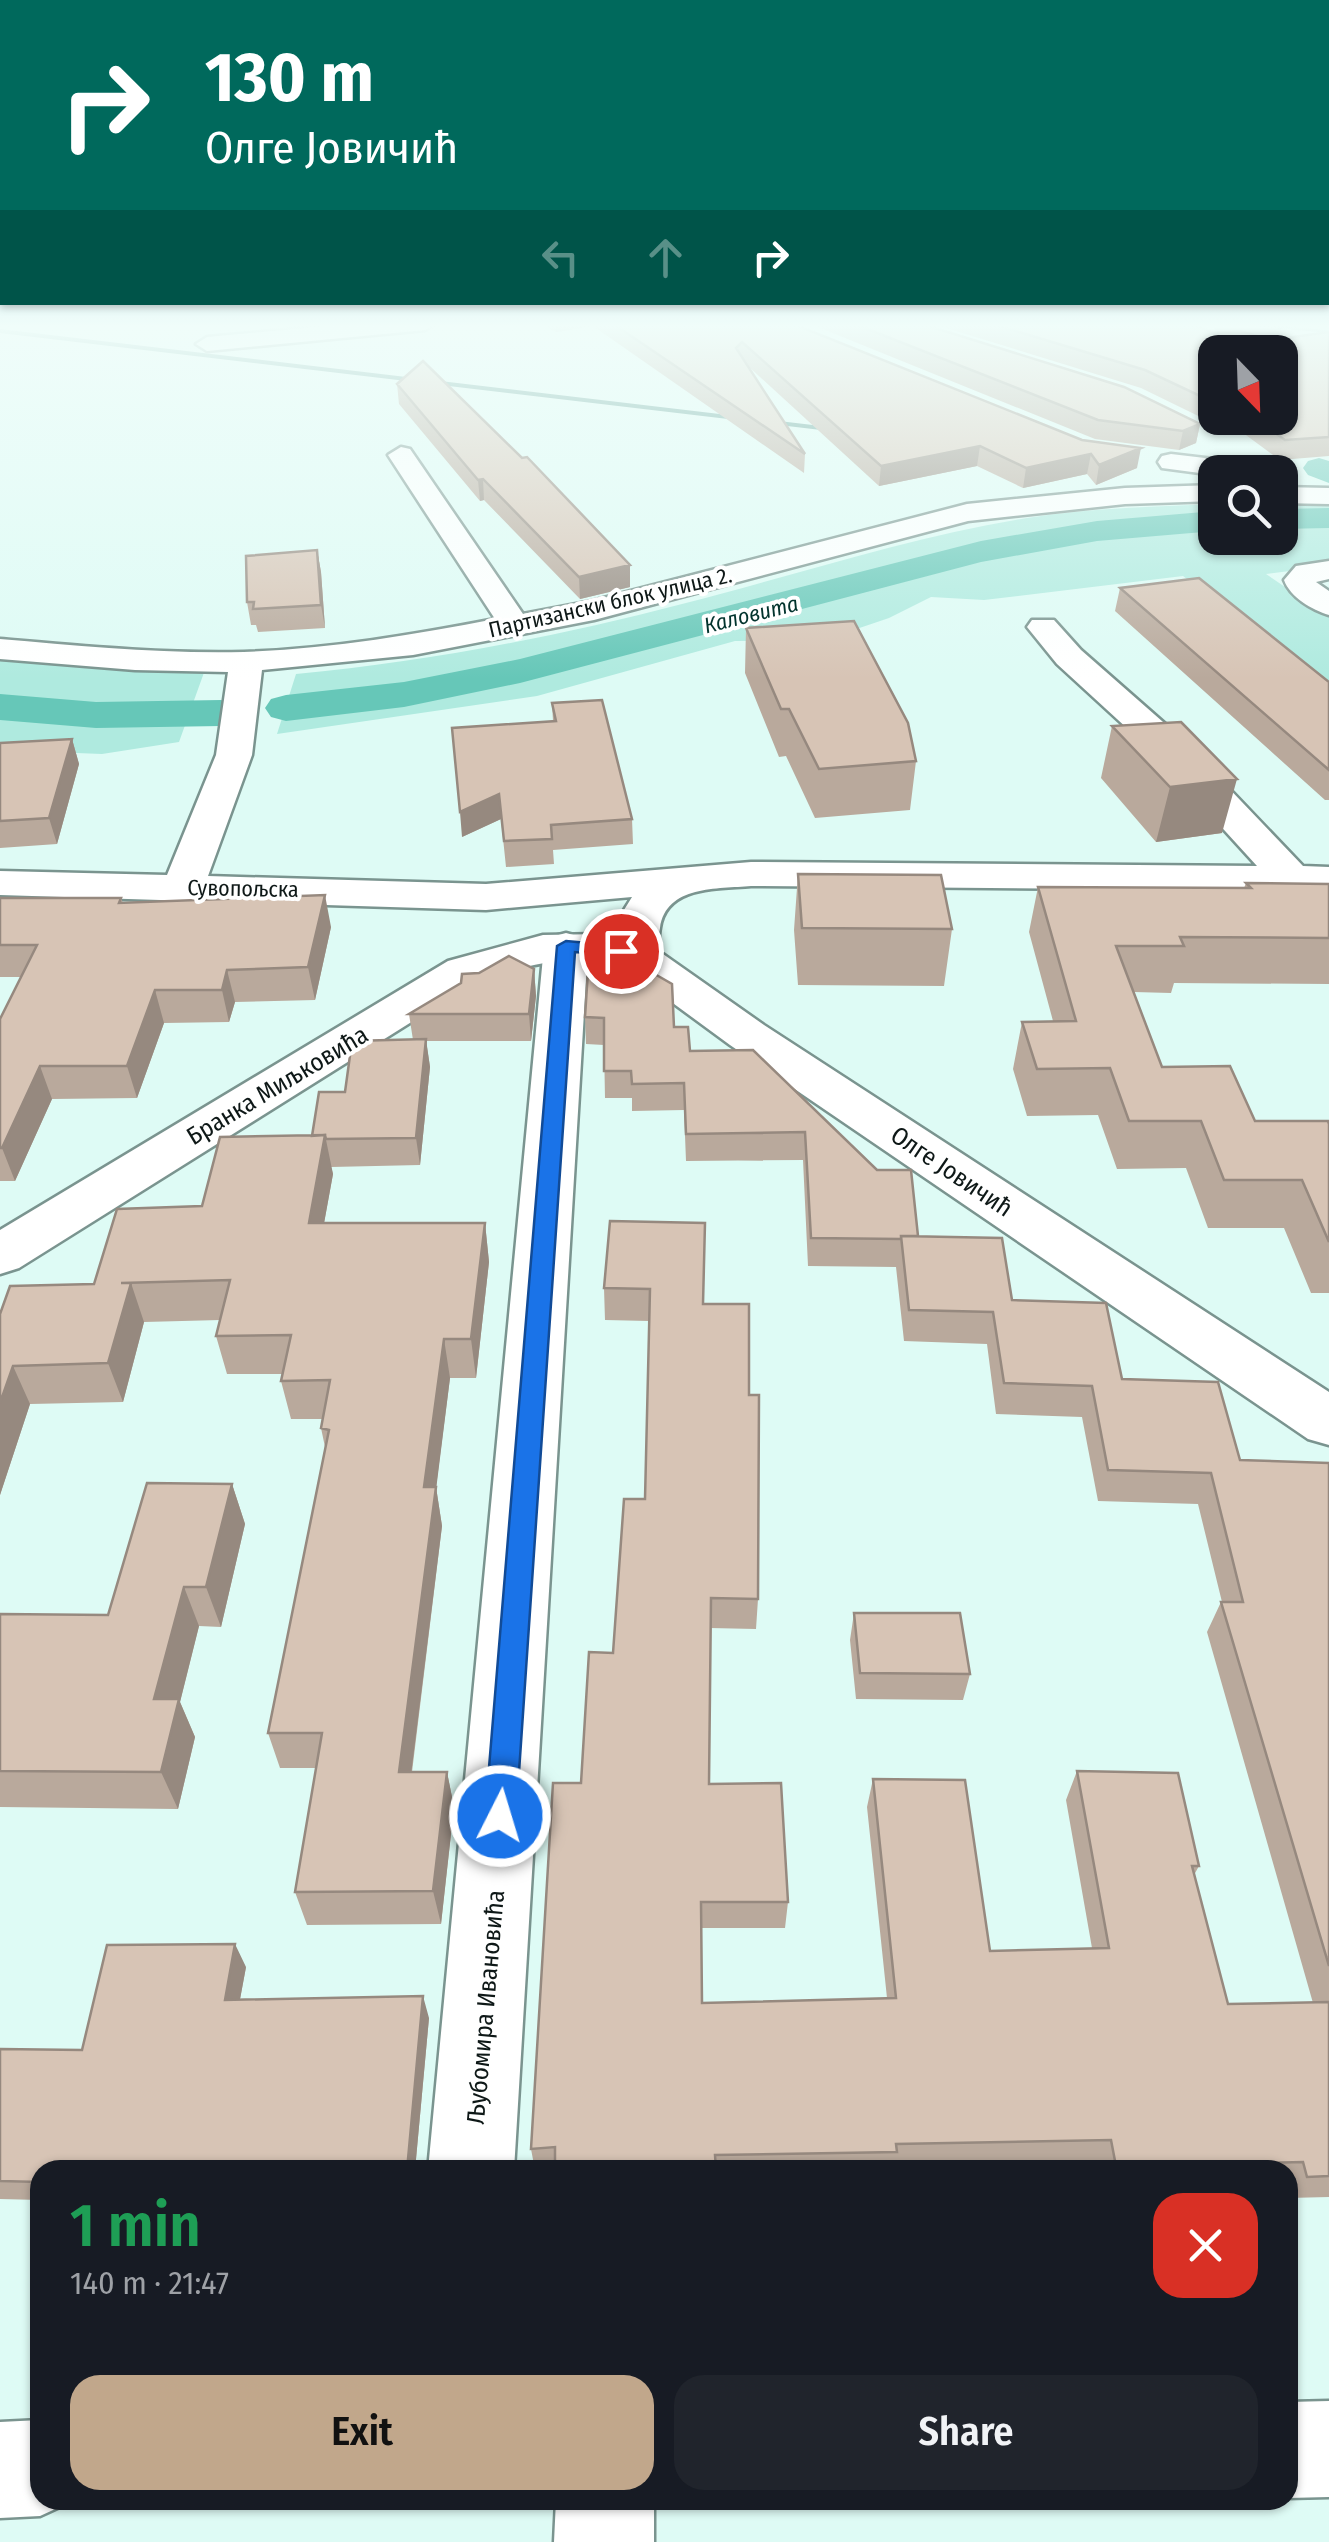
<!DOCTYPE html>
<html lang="en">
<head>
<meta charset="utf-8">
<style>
  :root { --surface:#171b24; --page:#20242c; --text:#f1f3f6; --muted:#9ea1a6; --accent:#c1a78b }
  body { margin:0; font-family:"Fira Sans Condensed",sans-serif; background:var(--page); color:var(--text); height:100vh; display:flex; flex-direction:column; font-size:38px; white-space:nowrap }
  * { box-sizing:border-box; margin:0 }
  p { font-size:32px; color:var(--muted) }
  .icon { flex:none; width:55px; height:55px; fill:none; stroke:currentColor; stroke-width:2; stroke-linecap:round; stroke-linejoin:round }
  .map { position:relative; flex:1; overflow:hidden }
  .sheet { position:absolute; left:30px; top:2160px; width:1268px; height:350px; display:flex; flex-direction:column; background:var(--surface); border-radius:30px; box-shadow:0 2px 8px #0004 }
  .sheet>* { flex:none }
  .banner { position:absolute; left:0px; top:0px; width:1330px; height:305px; box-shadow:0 2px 8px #0004; background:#00695c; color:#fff; overflow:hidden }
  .needle { width:65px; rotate:157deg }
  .buttons { position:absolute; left:1198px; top:335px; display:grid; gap:20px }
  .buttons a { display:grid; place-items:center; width:100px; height:100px; border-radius:20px; background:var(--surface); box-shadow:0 2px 8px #0004; font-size:50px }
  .pin { position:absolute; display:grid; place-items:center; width:85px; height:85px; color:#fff; margin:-42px; border:5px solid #fff; border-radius:50%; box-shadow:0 2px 10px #0007 }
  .me { position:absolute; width:110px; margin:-55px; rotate:5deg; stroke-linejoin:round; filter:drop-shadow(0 0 8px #0008) }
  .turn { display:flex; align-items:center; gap:35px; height:210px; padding:0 40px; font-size:45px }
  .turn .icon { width:130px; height:130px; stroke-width:2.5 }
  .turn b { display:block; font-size:70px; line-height:85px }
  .lanes { display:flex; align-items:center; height:95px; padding:0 40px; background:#0003; justify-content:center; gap:50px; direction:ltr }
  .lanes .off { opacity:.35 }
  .round { display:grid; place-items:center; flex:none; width:105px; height:105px; border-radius:30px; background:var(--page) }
  .summary { display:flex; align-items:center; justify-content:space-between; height:170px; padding:0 40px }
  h1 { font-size:60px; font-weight:600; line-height:75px; color:#1e9e55 }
  .button { display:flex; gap:20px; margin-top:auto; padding:20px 40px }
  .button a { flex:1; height:115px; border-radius:30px; background:var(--accent); color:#111; font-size:40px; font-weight:600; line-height:115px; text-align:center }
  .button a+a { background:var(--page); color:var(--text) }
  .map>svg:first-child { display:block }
  .green { fill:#afeadf }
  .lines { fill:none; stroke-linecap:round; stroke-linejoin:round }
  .stream { fill:#4c9288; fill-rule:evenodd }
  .canal { fill:#66c7b8; fill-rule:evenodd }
  .minor-casing { stroke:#7a948f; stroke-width:5 }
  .tertiary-casing { stroke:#7a948f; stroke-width:5 }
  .minor { fill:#fff; fill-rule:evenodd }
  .tertiary { fill:#fff; fill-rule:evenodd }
  .wall { fill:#b9a99c; fill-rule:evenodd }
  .shaded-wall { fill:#96897f }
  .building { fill:#d7c4b5; stroke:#96897f; stroke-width:2.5 }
  .route { fill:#1a73e8; stroke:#114b97; stroke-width:2.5 }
  .labels { text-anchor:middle; stroke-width:8; stroke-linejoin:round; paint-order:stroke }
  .far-street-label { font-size:22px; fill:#0e1817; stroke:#fff }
  .far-water-label { font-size:22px; font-style:italic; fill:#02332d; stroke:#fff }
  .street-label { font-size:25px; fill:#0e1817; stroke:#fff }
</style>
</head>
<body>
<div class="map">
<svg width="1329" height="2542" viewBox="0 0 1329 2542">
  <rect width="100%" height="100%" fill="#defbf5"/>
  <path class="green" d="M 1280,502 L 1329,503 L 1329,566 L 1266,574 L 1329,617 L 1329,687 L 1183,576 L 984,600 L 931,597 L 889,618 L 824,640 L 735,641 L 537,696 L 277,734 L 296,674 C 426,662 555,637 682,604 C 797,575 909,537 1027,518 C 1088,508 1152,507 1215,504 L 1215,538 L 1280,538 Z
    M 0,652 L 206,667 L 179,742 L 102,754 L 0,750 Z"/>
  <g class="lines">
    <path class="stream" d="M 0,329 L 838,428 L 842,430 L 838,432 L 0,333 Z"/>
    <path class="canal" d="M 1319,458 L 1329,461 L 1329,483 L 1308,475 L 1303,468 L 1308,461 Z
      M 1329,508 L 1329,528 L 1280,529 L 1280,509 Z
      M 1215,511 L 1215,531 L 1097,541 L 981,562 L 520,683 L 404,707 L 286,721 L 271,717 L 265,708 L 271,699 L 286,695 L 404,682 L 520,659 L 981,541 L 1097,521 Z
      M 0,694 L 96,702 L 221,700 L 236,704 L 242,713 L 236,722 L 221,726 L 96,728 L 0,720 Z"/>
    <defs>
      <path id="minor" d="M 358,323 L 436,323 L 425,330 L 207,351 L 196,344 L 207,337 Z
        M 1146,323 L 1223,323 L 1329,333 L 1329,347 L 1157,330 Z
        M 401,447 L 410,449 L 523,614 L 592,601 L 967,504 L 1125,488 L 1215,485 L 1215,501 L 1125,504 L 968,521 L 594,620 L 413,655 L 262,670 L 252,755 L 208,876 L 486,884 L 751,862 L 1257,866 L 1153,752 L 1057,664 L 1027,627 L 1032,620 L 1054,620 L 1081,650 L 1179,736 L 1303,866 L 1329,867 L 1329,891 L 751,886 C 718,889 666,885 660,928 C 657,942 661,953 653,965 L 637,969 L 621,965 L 615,956 L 619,918 L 632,897 L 486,910 L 0,895 L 0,871 L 167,875 L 216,755 L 228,672 L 135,670 L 0,659 L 0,639 C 81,646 163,654 244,652 C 328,649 413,635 495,619 L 388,455 Z
        M 1171,454 L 1256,464 L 1270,472 L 1215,475 L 1162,468 L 1158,462 L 1162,456 Z
        M 1280,487 L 1329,488 L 1329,504 L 1280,503 Z
        M 1329,561 L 1329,579 L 1316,582 L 1329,591 L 1329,615 C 1312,610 1290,597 1284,580 L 1296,566 Z
        M 566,933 L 581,937 L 588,946 L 514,2170 L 428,2170 L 544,946 L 551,937 Z
        M 1329,2401 L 1329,2497 L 1288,2498 L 1288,2402 Z
        M 40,2420 L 40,2500 L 75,2500 L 40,2516 L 0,2518 L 0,2422 Z
        M 556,2500 L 654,2500 L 654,2542 L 554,2542 Z"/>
      <path id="tertiary" d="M 603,934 L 653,947 L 764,1025 L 1329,1392 L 1329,1445 L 1308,1439 L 730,1045 L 621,965 C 573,952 527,966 480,979 L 19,1268 L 0,1274 L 0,1230 L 448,961 L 543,935 Z"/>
    </defs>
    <use href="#minor" class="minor-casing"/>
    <use href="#tertiary" class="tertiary-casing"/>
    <use href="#minor" class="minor"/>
    <use href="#tertiary" class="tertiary"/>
  </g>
  <path class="wall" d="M 539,323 L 792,323 L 1137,468 L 1096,485 L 1087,474 L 1023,488 L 977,466 L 879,486 L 748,366 L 805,454 L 804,473 L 593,326 L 556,332 Z
    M 808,323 L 919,323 L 1200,424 L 1196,443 L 1179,450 L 1095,439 Z
    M 930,323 L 1086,323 L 1095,325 L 1214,333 L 1271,340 L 1329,332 L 1329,456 L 1280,460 L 1235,427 L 1227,430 L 1141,388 ZM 1215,352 L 1280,418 L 1215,418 Z
    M 397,384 L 630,587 L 580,599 L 484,500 L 480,501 L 399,404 Z
    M 317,550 L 321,572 L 325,628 L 258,632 L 256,625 L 251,625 L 247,602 Z
    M 1120,588 L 1329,682 L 1329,800 L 1325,800 L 1115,611 Z
    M 746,628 L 916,761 L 910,810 L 815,818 L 786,756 L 779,757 L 745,673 Z
    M 552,703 L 632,819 L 633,844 L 553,850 L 554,864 L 506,867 L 501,819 L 462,837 L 553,721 Z
    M 1112,726 L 1222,833 L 1156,842 L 1101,778 Z
    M 72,739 L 79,764 L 57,844 L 0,848 L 0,743 Z
    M 798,874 L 952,929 L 944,986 L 798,985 L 794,930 Z
    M 1246,883 L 1329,884 L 1329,984 L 1174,983 L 1171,993 L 1134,992 L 1162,1067 L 1255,1121 L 1329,1124 L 1329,1293 L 1311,1293 L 1284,1228 L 1208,1228 L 1186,1168 L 1117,1169 L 1098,1115 L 1027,1116 L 1013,1069 L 1022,1022 L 1053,1021 L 1029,932 L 1038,887 L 1244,888 Z
    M 0,898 L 121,898 L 123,903 L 331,927 L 315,1000 L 235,1002 L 229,1022 L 164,1023 L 137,1098 L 52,1099 L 15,1181 L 0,1181 L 0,1019 L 21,977 L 0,977 Z
    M 534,969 L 536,996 L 531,1041 L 426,1041 L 430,1067 L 420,1165 L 331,1167 L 333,1174 L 324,1223 L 485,1223 L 489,1262 L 476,1378 L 450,1378 L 436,1487 L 442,1526 L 412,1772 L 447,1772 L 454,1807 L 441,1924 L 307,1925 L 295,1892 L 316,1768 L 280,1768 L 268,1733 L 325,1447 L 321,1428 L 322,1419 L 291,1419 L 281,1381 L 283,1374 L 227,1374 L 216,1336 L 220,1320 L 144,1322 L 123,1402 L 30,1404 L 0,1495 L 0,1314 L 94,1284 L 202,1206 L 312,1136 L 345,1092 L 413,1040 L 409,1014 Z
    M 585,1017 L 674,1027 L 690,1051 L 753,1050 L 918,1236 L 1240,1460 L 1329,1463 L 1329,2197 L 1288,2198 L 1288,2170 L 1099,2170 L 1097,2162 L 893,2165 L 891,2170 L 555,2170 L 555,2169 L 535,2170 L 531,2149 L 581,1783 L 613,1653 L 645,1499 L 649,1321 L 605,1320 L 604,1288 L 610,1221 L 703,1304 L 749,1395 L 758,1599 L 756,1629 L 710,1628 L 709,1784 L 788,1902 L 785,1928 L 701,1928 L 702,2003 L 887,1998 L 867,1807 L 873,1779 L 990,1951 L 1092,1948 L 1066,1800 L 1077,1771 L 1199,1866 L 1194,1875 L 1228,2004 L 1313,2003 L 1207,1632 L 1221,1602 L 1222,1602 L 1198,1504 L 1098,1501 L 1082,1417 L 996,1414 L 987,1344 L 904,1341 L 896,1267 L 808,1266 L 803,1160 L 686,1161 L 684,1110 L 632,1111 L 632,1098 L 605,1098 L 604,1045 L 586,1044 Z
    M 232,1484 L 245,1524 L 221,1627 L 199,1626 L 180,1702 L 195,1737 L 178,1809 L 0,1807 L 0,1614 L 108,1615 Z
    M 854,1613 L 970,1674 L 963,1700 L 856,1699 L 850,1640 Z
    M 246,1967 L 240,1999 L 429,2018 L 415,2170 L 40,2170 L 40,2200 L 0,2199 L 0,2049 L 82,2050 Z"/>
  <path class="shaded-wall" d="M 204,323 L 248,323 L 205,326 Z
    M 556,323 L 593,323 L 593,326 L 556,332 Z
    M 1230,418 L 1237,418 L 1235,427 L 1227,430 Z
    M 1200,424 L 1196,443 L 1179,450 L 1183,431 Z
    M 980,446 L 977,466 L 879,486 L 881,466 Z
    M 1141,448 L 1137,468 L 1096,485 L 1099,465 Z
    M 1091,454 L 1087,474 L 1023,488 L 1026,468 Z
    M 483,479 L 484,500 L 480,501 L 478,480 Z
    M 317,550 L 321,572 L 325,628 L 321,605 Z
    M 630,565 L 630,587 L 580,599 L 579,577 Z
    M 72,739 L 79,764 L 57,844 L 49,818 Z
    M 1237,779 L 1222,833 L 1156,842 L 1170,787 Z
    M 499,794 L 501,819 L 462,837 L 460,812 Z
    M 325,895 L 331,927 L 315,1000 L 308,967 Z
    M 534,969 L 536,996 L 531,1041 L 529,1014 Z
    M 227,970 L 235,1002 L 229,1022 L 222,990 Z
    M 155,990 L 164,1023 L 137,1098 L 127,1066 Z
    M 426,1039 L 430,1067 L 420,1165 L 416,1138 Z
    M 40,1066 L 52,1099 L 15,1181 L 2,1148 Z
    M 325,1135 L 333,1174 L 317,1262 L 309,1223 Z
    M 485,1223 L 489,1262 L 476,1378 L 471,1339 Z
    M 131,1283 L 144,1322 L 123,1402 L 108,1363 Z
    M 444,1339 L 450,1378 L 434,1506 L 436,1487 L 442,1526 L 407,1807 L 399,1772 L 424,1487 Z
    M 13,1366 L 30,1404 L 0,1495 L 0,1403 Z
    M 232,1484 L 245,1524 L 221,1627 L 206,1587 Z
    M 184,1587 L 199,1626 L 180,1702 L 195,1737 L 178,1809 L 161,1772 L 154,1699 Z
    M 447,1772 L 454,1807 L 441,1924 L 433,1891 Z
    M 235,1944 L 246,1967 L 236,2021 L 225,2000 Z
    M 423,1996 L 429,2018 L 415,2170 L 407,2170 Z"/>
  <path class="building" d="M 612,323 L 791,323 L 1082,440 L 1141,448 L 1099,465 L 1091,454 L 1026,468 L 980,446 L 881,466 L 742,342 L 736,348 L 805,454 Z
    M 852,323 L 919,323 L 1124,387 L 1200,424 L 1183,431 L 1098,420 Z
    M 989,323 L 1086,323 L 1095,325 L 1114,323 L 1190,323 L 1214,333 L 1240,331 L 1271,340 L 1329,332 L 1329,437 L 1285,440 L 1254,418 L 1280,418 L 1280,352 L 1215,352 L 1215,403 L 1145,370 Z
    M 423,361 L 522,458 L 527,457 L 630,565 L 579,577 L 483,479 L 478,480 L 397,384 Z
    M 317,550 L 321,605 L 253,609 L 254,602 L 247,602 L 246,556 Z
    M 1199,578 L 1329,682 L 1329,770 L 1120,588 Z
    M 854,621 L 908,723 L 916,761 L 819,769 L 789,709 L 781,709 L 746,628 Z
    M 602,700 L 632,819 L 551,825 L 552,839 L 504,841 L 499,794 L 460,812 L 452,728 L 556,721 L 552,703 Z
    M 1181,722 L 1237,779 L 1170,787 L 1112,726 Z
    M 72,739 L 49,818 L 0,821 L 0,743 Z
    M 798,874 L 941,875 L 952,929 L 802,928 Z
    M 1246,883 L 1329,884 L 1329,938 L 1180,937 L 1184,946 L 1116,946 L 1162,1067 L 1230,1066 L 1255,1121 L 1328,1121 L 1329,1124 L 1329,1242 L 1302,1180 L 1224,1180 L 1201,1121 L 1129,1121 L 1110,1068 L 1037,1069 L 1022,1022 L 1076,1021 L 1038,887 L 1251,888 Z
    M 325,895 L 308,967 L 227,970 L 222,990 L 155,990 L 127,1066 L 40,1066 L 2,1148 L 0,1148 L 0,1019 L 37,945 L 0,945 L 0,898 L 121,898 L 119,903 Z
    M 509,956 L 534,969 L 529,1014 L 409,1014 L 461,983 L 462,974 L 479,973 Z
    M 646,969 L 672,984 L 674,1027 L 688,1027 L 690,1051 L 753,1050 L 877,1170 L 911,1170 L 918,1236 L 901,1236 L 901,1239 L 811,1238 L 805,1132 L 686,1134 L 684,1083 L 632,1084 L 631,1071 L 604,1071 L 604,1018 L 585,1017 L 588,971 Z
    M 426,1039 L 416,1138 L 326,1139 L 325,1135 L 312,1136 L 319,1092 L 345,1092 L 352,1041 Z
    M 325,1135 L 309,1223 L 485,1223 L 471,1339 L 444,1339 L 424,1487 L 436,1487 L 399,1772 L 447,1772 L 433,1891 L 295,1892 L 322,1733 L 268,1733 L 329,1430 L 321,1428 L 330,1380 L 281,1381 L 291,1335 L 216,1336 L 230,1280 L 121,1283 L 131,1283 L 108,1363 L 13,1366 L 0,1403 L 0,1314 L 10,1286 L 94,1284 L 117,1209 L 202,1206 L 220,1137 Z
    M 610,1221 L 705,1223 L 703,1304 L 749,1304 L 749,1395 L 759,1395 L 758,1599 L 711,1598 L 709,1784 L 781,1783 L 788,1902 L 701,1902 L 702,2003 L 896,1998 L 873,1779 L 965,1780 L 990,1951 L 1109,1948 L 1077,1771 L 1178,1773 L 1199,1866 L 1192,1866 L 1228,2004 L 1329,2002 L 1329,2176 L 1307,2177 L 1303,2162 L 1116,2166 L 1111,2140 L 896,2144 L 897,2152 L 715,2155 L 716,2170 L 555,2170 L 555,2147 L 531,2149 L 553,1783 L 581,1783 L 589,1652 L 613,1653 L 624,1499 L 645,1499 L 650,1289 L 604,1288 Z
    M 901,1236 L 1002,1238 L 1012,1300 L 1106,1303 L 1122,1379 L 1218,1382 L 1240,1460 L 1329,1463 L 1329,1966 L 1221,1602 L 1243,1602 L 1211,1473 L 1108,1470 L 1092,1386 L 1004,1383 L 993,1312 L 909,1310 Z
    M 147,1483 L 232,1484 L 206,1587 L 184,1587 L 154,1699 L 179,1699 L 161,1772 L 0,1771 L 0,1614 L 108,1615 Z
    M 854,1613 L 960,1613 L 970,1674 L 860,1673 Z
    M 235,1944 L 225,2000 L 423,1996 L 407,2170 L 40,2170 L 40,2182 L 0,2181 L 0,2049 L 82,2050 L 107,1945 Z"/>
  <linearGradient id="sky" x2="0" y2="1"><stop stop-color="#74bcd5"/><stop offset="0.48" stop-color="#f0fdfa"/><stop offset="1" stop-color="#f0fdfa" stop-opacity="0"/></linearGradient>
  <rect width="1329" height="679" fill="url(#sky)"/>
  <path class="route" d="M 566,941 L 621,946 L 630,951 L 621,956 L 575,952 L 516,1816 L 511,1826 L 500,1831 L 490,1826 L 485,1816 L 557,946 Z"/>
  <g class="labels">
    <g class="far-street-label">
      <text transform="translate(610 602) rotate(-13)" y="8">Партизански блок улица 2.</text>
      <text transform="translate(243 888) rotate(1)" y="8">Сувопољска</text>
    </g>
    <g class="far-water-label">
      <text transform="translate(751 614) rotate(-14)" y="8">Каловита</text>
    </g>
    <g class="street-label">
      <text transform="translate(277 1085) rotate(-31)" y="9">Бранка Миљковића</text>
      <text transform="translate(952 1171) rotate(34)" y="9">Олге Јовичић</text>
      <text transform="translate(485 2007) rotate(-85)" y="9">Љубомира Ивановића</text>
    </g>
  </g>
</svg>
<div class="buttons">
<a><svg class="needle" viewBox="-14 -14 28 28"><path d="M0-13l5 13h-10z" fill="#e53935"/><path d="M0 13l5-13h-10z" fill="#9ea1a6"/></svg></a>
<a><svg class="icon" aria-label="search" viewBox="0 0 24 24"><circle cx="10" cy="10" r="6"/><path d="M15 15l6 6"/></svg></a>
</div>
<div class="pin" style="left:621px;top:951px;background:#d93025"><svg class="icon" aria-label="arrive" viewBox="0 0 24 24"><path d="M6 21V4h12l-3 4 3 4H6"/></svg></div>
<svg class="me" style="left:500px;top:1816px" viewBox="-20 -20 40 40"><circle r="17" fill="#1a73e8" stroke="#fff" stroke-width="3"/><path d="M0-11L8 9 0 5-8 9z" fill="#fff"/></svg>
<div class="banner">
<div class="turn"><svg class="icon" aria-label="right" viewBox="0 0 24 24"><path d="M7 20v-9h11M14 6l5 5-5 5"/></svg><div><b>130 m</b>Олге Јовичић</div></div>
<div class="lanes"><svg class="icon off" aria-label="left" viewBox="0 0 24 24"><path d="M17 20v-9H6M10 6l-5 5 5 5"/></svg><svg class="icon off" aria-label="ahead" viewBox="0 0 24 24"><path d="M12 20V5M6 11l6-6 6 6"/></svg><svg class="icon" aria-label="right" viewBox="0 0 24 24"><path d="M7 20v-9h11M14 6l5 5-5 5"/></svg></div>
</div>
<section class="sheet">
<div class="summary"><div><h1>1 min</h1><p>140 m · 21:47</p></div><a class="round" style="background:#d93025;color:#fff"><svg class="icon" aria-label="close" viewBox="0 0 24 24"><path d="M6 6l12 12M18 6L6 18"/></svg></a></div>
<div class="button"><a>Exit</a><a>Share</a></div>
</section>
</div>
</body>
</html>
